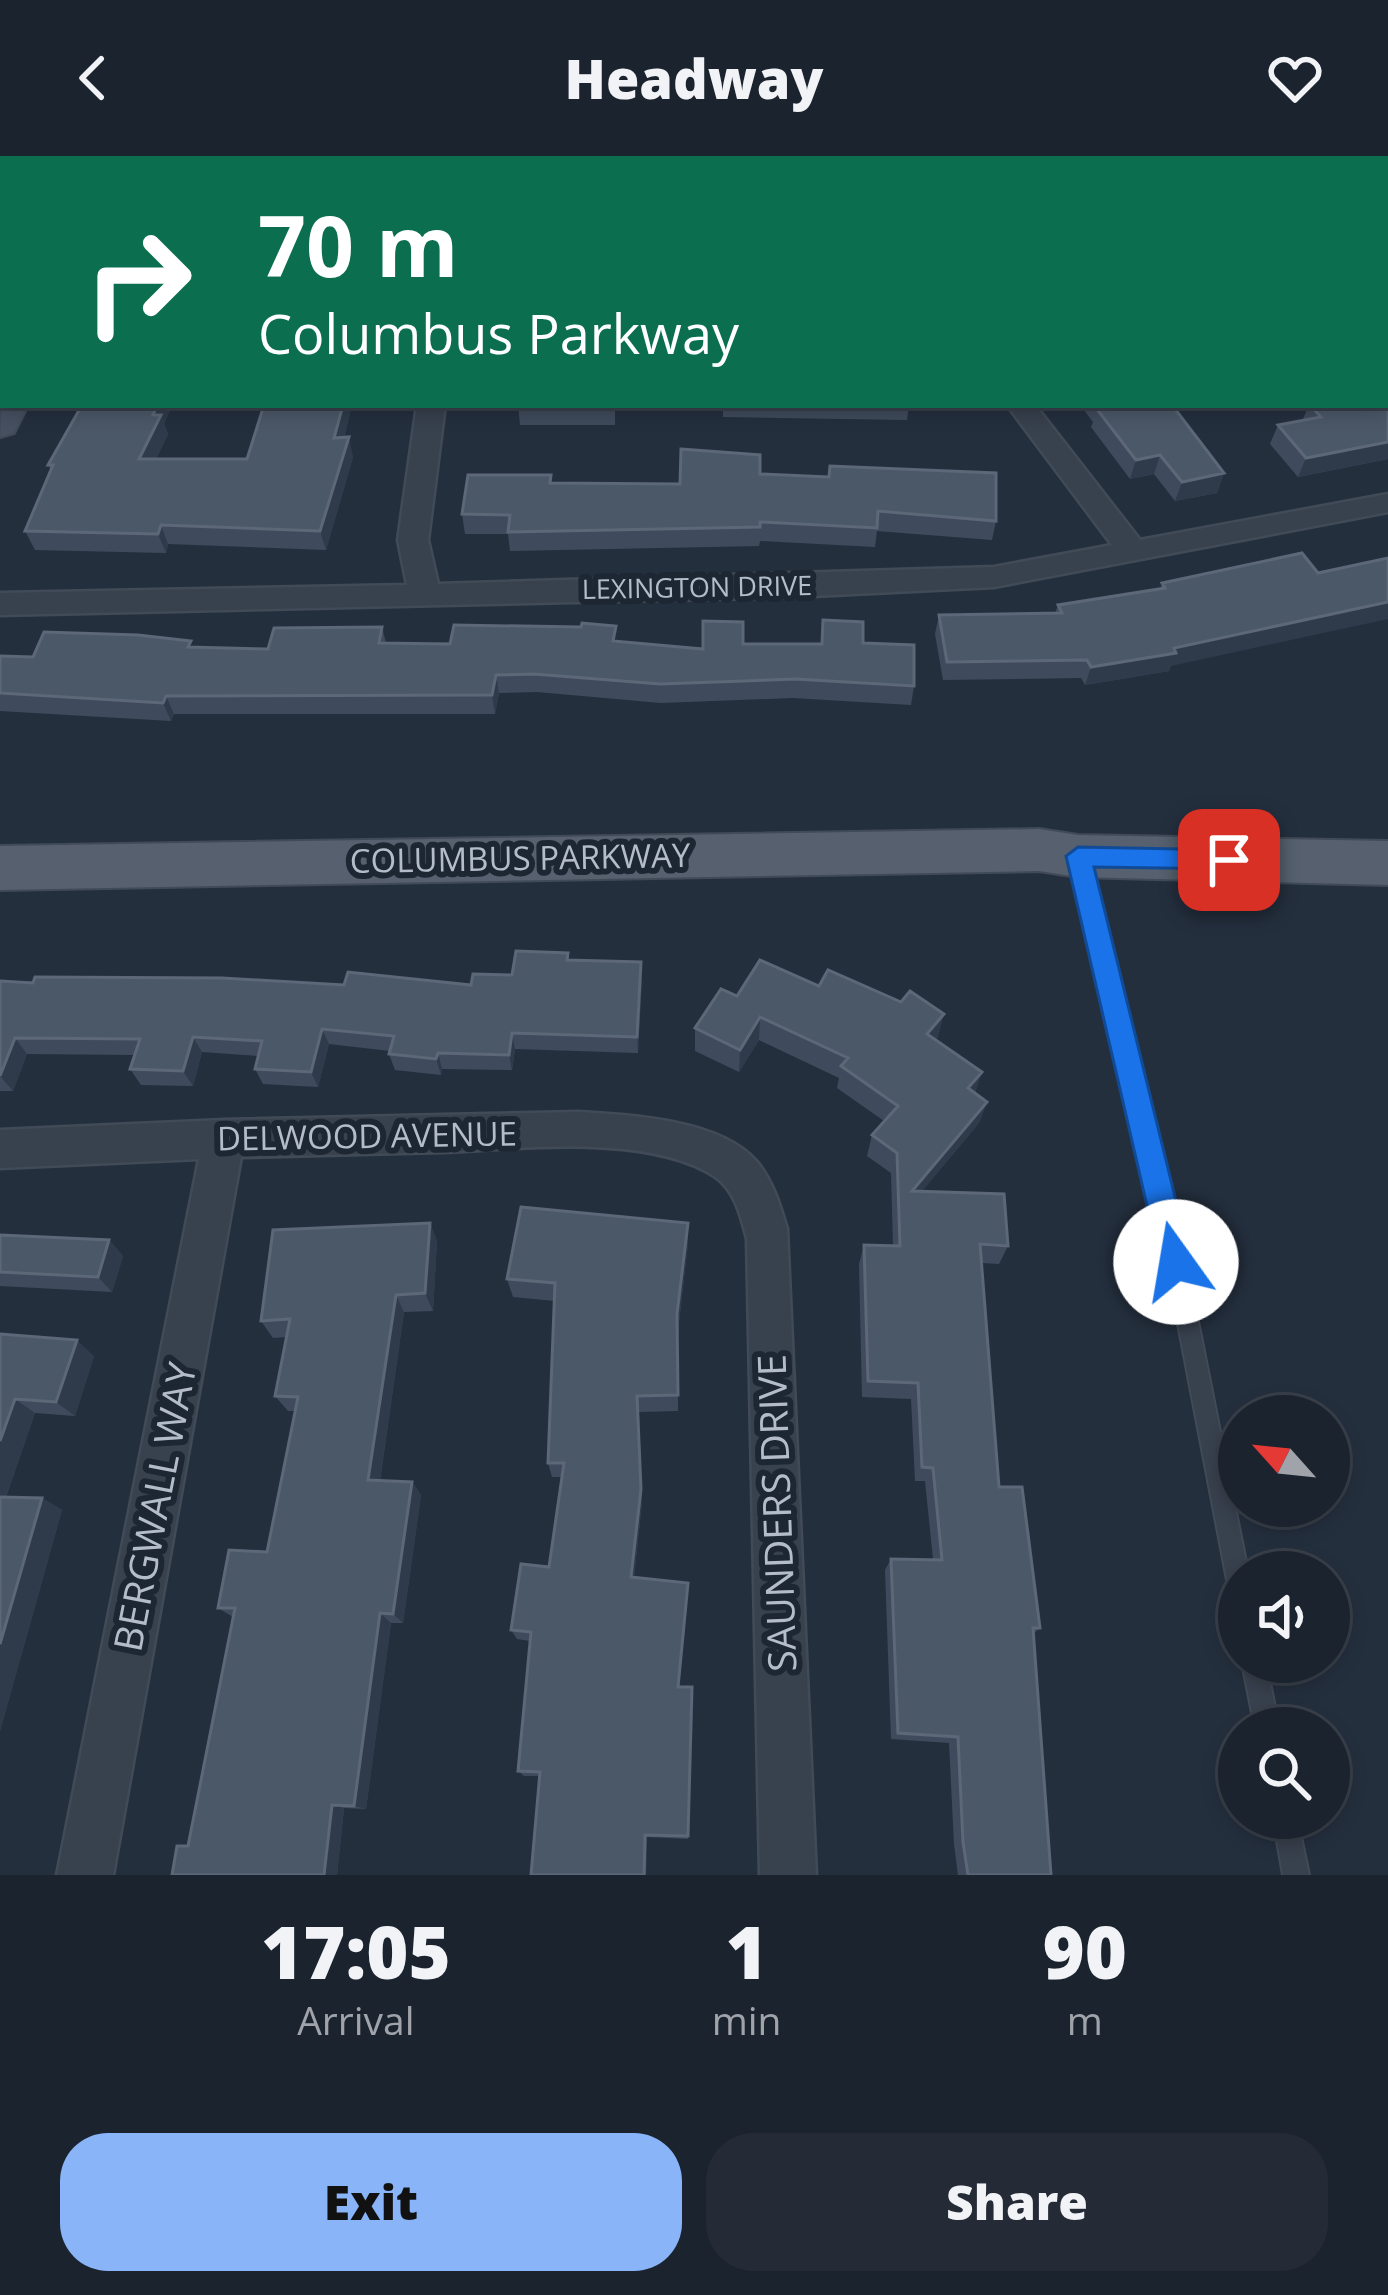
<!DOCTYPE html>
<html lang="en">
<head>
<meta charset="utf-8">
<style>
  :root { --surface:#1b232e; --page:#242b36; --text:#f1f3f6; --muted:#a0a4aa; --line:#39404a; --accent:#8ab4f8 }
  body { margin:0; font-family:"Open Sans",sans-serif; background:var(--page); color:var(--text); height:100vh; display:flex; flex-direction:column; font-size:45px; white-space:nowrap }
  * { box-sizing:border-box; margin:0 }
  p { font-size:39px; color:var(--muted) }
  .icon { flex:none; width:66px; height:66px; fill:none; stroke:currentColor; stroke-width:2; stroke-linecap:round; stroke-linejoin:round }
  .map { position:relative; height:1719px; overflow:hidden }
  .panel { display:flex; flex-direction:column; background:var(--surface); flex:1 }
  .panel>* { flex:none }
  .hud { position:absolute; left:0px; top:0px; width:1389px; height:252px; box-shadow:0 6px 18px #0003,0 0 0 3px var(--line); background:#0b6e4f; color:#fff; overflow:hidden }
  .needle { width:78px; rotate:297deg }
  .fabs { position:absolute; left:1218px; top:1239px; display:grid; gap:24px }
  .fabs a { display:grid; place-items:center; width:132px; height:132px; border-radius:50%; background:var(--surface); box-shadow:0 6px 18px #0003,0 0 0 3px var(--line); font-size:60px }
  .pin { position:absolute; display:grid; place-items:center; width:102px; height:102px; color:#fff; margin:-51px; border-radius:24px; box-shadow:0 6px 18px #0006 }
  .me { position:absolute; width:132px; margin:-66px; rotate:347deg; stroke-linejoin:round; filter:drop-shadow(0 0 9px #0008) }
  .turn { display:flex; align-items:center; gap:42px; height:252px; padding:0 60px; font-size:54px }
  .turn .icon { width:156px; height:156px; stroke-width:2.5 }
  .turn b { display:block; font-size:84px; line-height:102px }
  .eta { display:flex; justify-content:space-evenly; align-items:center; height:204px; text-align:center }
  .eta b { font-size:72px; font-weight:800; line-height:84px }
  .action { display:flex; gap:24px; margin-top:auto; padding:24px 60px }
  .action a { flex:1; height:138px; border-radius:48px; background:var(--accent); color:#111; font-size:48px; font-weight:800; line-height:138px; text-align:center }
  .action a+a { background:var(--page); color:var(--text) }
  header { display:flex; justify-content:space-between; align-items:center; height:156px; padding:0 60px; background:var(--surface); font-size:54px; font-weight:800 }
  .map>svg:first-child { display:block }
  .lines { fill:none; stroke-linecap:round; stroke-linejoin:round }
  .lane-casing { stroke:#414a57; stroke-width:4 }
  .street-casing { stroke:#414a57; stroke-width:5 }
  .secondary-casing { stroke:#414a57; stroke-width:4 }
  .primary-casing { stroke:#414a57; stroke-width:4 }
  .lane { fill:#38414e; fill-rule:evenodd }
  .street { fill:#38414e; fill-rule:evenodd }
  .secondary { fill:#465061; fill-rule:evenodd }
  .primary { fill:#56606e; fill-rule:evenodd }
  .wall { fill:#3f4b5c }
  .shaded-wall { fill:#2f3b4b }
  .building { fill:#4b5868; stroke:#5c6777; stroke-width:3 }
  .route { fill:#1a73e8; stroke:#114b97; stroke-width:3 }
  .labels { text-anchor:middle; stroke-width:12; stroke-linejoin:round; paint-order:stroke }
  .far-street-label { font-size:27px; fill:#b4bcc9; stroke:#1d2633 }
  .street-label { font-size:33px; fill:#b4bcc9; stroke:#1d2633 }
  .near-street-label { font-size:39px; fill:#b4bcc9; stroke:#1d2633 }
</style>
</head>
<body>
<header><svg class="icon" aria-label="back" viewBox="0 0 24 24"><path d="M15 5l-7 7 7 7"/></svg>Headway<svg class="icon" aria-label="heart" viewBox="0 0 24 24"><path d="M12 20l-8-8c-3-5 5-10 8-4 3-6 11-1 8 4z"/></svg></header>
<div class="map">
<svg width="1388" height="1719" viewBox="0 0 1388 1719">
  <rect width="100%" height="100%" fill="#242f3e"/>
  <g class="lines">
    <defs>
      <path id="lane" d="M 1078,694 L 1086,700 L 1186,1105 L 1248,1416 L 1239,1416 L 1239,1440 L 1231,1437 L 1228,1429 L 1166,1105 L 1070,700 Z
        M 1242,1506 L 1266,1506 L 1279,1572 L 1255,1572 Z
        M 1273,1662 L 1297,1662 L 1309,1719 L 1283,1719 Z"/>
      <path id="street" d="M 425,0 L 447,0 L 448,3 L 424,3 Z
        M 726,0 L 748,0 L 749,3 L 725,3 Z
        M 897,0 L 967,0 L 894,3 Z
        M 1134,0 L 1158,0 L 1161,3 L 1136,3 Z
        M 0,192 L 3,192 L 3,208 L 0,208 Z
        M 417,249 L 445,249 L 428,384 L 438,428 L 994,411 L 1112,389 L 1007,249 L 1035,249 L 1140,384 L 1388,338 L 1388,356 L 994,431 L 793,441 L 0,459 L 0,437 L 407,429 L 398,384 Z
        M 578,956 C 628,959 720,963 756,1005 C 772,1023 780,1049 787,1073 L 816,1719 L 760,1719 L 747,1083 C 741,1060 735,1034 714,1020 C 648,977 519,993 443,996 C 376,998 308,999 241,1001 L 113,1719 L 57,1719 L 199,1003 L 0,1012 L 0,974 L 224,964 Z"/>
      <path id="secondary" d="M 100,0 L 132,0 L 98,3 Z
        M 3,239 L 3,249 L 28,249 L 14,277 L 0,281 Z"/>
      <path id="primary" d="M 1039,673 L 1078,679 L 1388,685 L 1388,729 L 1078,721 L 1039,715 L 0,734 L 0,690 Z"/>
    </defs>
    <use href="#lane" class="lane-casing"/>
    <use href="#street" class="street-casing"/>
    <use href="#secondary" class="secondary-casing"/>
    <use href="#primary" class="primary-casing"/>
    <use href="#lane" class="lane"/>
    <use href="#street" class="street"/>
    <use href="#secondary" class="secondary"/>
    <use href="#primary" class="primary"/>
  </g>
  <path class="wall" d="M 1015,0 L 1092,0 L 1096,3 L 1019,3 Z
    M 1197,0 L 1388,0 L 1388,117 L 1386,106 L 1386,3 L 1196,3 Z
    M 1388,232 L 1388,303 L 1298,321 L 1270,288 L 1278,269 L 1302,265 L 1309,249 Z
    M 77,249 L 172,249 L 164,268 L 168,278 L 156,303 L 247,303 L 264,249 L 352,249 L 344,282 L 353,301 L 326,394 L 168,388 L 166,397 L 35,394 L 25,375 L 51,314 L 48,309 L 79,254 Z
    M 518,249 L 615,249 L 615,269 L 520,269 Z
    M 723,249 L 909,249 L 907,264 L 723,261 Z
    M 1080,249 L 1172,249 L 1224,317 L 1217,337 L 1175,345 L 1154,318 L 1130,323 L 1091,271 L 1093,266 Z
    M 760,318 L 996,365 L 992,384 L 877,375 L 875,391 L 760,385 L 759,390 L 510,395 L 508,378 L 465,378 L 462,358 L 551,327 L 680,328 Z
    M 1302,397 L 1171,510 L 1169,515 L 1085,529 L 1081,522 L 943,524 L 935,478 L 939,459 L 1055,457 L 1058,449 L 1160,433 L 1162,427 Z
    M 823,464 L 863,487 L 914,530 L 911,549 L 793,542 L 661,547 L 537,536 L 499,537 L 495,558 L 174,558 L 171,565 L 0,555 L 0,500 L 33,501 L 194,491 L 268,493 L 382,471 L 386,487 L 617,486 L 703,493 L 743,488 L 821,488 Z
    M 568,797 L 569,805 L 642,822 L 638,897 L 515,893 L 512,914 L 442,913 L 441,919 L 395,914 L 389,898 L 390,895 L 329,888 L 318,931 L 263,928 L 255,913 L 258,900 L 202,896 L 193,930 L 141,929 L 130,913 L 135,899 L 27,898 L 13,935 L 0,935 L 0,825 L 471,829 L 512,819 Z
    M 737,840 L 938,881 L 935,884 L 975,937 L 987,946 L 979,967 L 922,1035 L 1008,1090 L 999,1108 L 982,1107 L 999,1331 L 1040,1472 L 1034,1477 L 1051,1719 L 958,1719 L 954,1688 L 949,1587 L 891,1583 L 885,1414 L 891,1403 L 933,1403 L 925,1325 L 915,1325 L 911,1243 L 862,1241 L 859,1108 L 864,1089 L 893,1090 L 891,1017 L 867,1000 L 872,979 L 884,965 L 837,932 L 839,922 L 759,884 L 739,916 L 695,895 L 695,872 Z
    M 430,1067 L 437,1085 L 433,1155 L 404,1156 L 380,1325 L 412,1326 L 421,1339 L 403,1467 L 391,1467 L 366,1653 L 344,1652 L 337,1719 L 172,1719 L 188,1690 L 233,1461 L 218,1452 L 267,1396 L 295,1255 L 288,1255 L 275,1240 L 286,1181 L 273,1182 L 261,1165 Z
    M 688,1067 L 688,1087 L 678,1175 L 678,1255 L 639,1256 L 642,1346 L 634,1421 L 688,1437 L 679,1531 L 688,1683 L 647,1681 L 646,1719 L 531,1719 L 539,1620 L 524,1620 L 518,1615 L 530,1485 L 517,1483 L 511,1474 L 549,1411 L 562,1321 L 552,1321 L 548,1307 L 555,1145 L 513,1141 L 507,1123 Z
    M 0,1079 L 109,1084 L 123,1100 L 112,1136 L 0,1130 Z
    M 0,1178 L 94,1200 L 75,1260 L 35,1257 L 6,1341 L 42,1342 L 62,1354 L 0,1575 Z"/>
  <path class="shaded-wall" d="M 25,0 L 43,0 L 41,3 L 23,3 Z
    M 3,49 L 3,81 L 0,86 L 2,92 L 0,96 L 0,54 Z
    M 157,249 L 172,249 L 164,268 L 168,278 L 146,322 L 139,303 Z
    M 343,249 L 352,249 L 339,301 L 334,282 Z
    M 349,281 L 353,301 L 326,394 L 320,375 Z
    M 1388,286 L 1388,303 L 1298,321 L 1306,302 Z
    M 1160,299 L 1154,318 L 1130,323 L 1136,304 Z
    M 1224,317 L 1217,337 L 1175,345 L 1182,326 Z
    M 161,369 L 168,388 L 166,397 L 158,378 Z
    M 1388,446 L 1388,463 L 1171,510 L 1169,515 L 1085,529 L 1091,511 Z
    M 496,519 L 499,537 L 495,558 L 492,539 Z
    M 166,540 L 174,558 L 171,565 L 163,547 Z
    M 641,806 L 642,822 L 638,897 L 637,881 Z
    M 944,858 L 938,881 L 921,901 L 927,878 Z
    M 760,861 L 759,884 L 739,916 L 740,894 Z
    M 322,873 L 329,888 L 318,931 L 311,916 Z
    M 512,877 L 515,893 L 512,914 L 509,899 Z
    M 193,881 L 202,896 L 193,930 L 183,915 Z
    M 15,882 L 27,898 L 13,935 L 0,920 Z
    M 438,897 L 442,913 L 441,919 L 436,903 Z
    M 982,916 L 975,938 L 968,932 Z
    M 987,946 L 979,967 L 906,1054 L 912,1035 Z
    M 430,1067 L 437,1085 L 433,1155 L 425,1137 Z
    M 688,1067 L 688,1087 L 678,1175 L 678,1255 L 677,1158 Z
    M 109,1084 L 123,1100 L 112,1136 L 98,1121 Z
    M 396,1139 L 404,1156 L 378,1337 L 368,1324 Z
    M 77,1184 L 94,1200 L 75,1260 L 56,1246 Z
    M 637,1240 L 642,1346 L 633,1431 L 631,1421 Z
    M 15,1243 L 35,1257 L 2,1352 L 0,1351 L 0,1285 Z
    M 412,1326 L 421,1339 L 403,1467 L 393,1458 Z
    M 42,1342 L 62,1354 L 0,1575 L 0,1488 Z
    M 380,1457 L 391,1467 L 366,1653 L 354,1650 Z
    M 332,1649 L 344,1652 L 337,1719 L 324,1719 Z"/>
  <path class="building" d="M 0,0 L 25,0 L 23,3 L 3,3 L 3,49 L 0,54 Z
    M 183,0 L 364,0 L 362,3 L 181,3 Z
    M 1041,0 L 1092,0 L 1096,3 L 1045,3 Z
    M 1217,0 L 1388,0 L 1388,71 L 1386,70 L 1386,3 L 1221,3 Z
    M 1386,138 L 1388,140 L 1388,166 L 1386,166 Z
    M 1386,232 L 1388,232 L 1388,286 L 1306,302 L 1278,269 L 1321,261 L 1310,249 L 1386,249 Z
    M 82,249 L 157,249 L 153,259 L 161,259 L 139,303 L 247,303 L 264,249 L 343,249 L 334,282 L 349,281 L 320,375 L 161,369 L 158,378 L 25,375 L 53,309 L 48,309 Z
    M 518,249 L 614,249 L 518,250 Z
    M 1100,249 L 1172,249 L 1224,317 L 1182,326 L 1160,299 L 1136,304 L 1096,252 L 1101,251 Z
    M 681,293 L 760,299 L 760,318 L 829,321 L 830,310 L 996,317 L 996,365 L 878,355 L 877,372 L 760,366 L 760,371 L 508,376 L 510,359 L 462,358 L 468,319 L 551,319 L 550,327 L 680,328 Z
    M 1302,397 L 1318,417 L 1388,402 L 1388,446 L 1174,492 L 1176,497 L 1091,511 L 1087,504 L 947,506 L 939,459 L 1062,457 L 1058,449 L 1165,432 L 1162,427 Z
    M 823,464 L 863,466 L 863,487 L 914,489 L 914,530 L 795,523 L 660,528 L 534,518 L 496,519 L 492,539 L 166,540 L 163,547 L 0,537 L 0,500 L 33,501 L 44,476 L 138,479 L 191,485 L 188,491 L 268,493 L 274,472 L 382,471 L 379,487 L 450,488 L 454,469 L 581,471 L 582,467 L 616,470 L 613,485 L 703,493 L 703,465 L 743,466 L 743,488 L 822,488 Z
    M 516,795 L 568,797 L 567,804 L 641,806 L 637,881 L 512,877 L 509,899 L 438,897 L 436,903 L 389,898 L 394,880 L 322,873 L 311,916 L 255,913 L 262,885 L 193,881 L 183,915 L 130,913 L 140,883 L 15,882 L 0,920 L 0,825 L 33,827 L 35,821 L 222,822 L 344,829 L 348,816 L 471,829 L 473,818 L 512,819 Z
    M 760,804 L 819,830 L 828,814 L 901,846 L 910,835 L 944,858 L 927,878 L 982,916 L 968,932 L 987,946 L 912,1035 L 1004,1038 L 1008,1090 L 980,1088 L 999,1331 L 1022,1331 L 1040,1472 L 1033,1472 L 1051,1719 L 968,1719 L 963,1686 L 958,1581 L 898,1577 L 891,1403 L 942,1404 L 933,1312 L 922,1311 L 918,1227 L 868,1225 L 864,1089 L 900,1090 L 897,997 L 872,979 L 898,950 L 841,910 L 848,902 L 760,861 L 740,894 L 695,872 L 721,833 L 737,840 Z
    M 521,1051 L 688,1067 L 677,1158 L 678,1239 L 637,1240 L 641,1333 L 631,1421 L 688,1427 L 678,1531 L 692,1531 L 688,1680 L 645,1679 L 644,1719 L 531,1719 L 540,1616 L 518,1615 L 531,1476 L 511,1474 L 521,1408 L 549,1411 L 564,1307 L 548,1307 L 555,1127 L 507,1123 Z
    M 430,1067 L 425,1137 L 396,1139 L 368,1324 L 412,1326 L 393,1458 L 380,1457 L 354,1650 L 332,1649 L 324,1719 L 172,1719 L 177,1690 L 188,1690 L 235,1452 L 218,1452 L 229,1394 L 267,1396 L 298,1241 L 275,1240 L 290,1163 L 261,1165 L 273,1074 Z
    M 0,1079 L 109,1084 L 98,1121 L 0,1116 Z
    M 0,1178 L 77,1184 L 56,1246 L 15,1243 L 0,1285 Z
    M 0,1341 L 42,1342 L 0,1488 Z"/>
  <path class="route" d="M 1078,691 L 1229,694 L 1242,704 L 1229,713 L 1094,711 L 1191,1106 L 1186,1116 L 1176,1120 L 1165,1116 L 1160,1106 L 1066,700 Z"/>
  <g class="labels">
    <g class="far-street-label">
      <text transform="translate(697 432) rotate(-1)" y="9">LEXINGTON DRIVE</text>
    </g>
    <g class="street-label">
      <text transform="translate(520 702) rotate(-1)" y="12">COLUMBUS PARKWAY</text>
      <text transform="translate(367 980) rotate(-1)" y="12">DELWOOD AVENUE</text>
    </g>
    <g class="near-street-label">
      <text transform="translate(155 1351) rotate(-79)" y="14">BERGWALL WAY</text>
      <text transform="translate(777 1357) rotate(-92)" y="14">SAUNDERS DRIVE</text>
    </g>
  </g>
</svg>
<div class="fabs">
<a><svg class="needle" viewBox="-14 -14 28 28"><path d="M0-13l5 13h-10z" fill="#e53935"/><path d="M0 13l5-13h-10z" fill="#a0a4aa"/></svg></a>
<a><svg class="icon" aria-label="sound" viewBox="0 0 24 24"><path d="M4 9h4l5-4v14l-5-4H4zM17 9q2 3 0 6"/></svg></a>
<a><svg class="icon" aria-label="search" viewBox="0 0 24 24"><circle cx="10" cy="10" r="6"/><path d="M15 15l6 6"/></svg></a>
</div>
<div class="pin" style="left:1229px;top:704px;background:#d93025"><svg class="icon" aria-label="arrive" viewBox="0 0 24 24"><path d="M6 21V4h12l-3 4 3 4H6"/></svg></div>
<svg class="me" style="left:1176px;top:1106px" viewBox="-20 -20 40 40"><circle r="19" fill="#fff"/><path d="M0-13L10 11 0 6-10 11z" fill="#1a73e8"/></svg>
<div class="hud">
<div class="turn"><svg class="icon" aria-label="right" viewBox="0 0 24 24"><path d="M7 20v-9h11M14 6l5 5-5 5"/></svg><div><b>70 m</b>Columbus Parkway</div></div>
</div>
</div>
<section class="panel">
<div class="eta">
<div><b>17:05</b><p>Arrival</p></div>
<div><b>1</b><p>min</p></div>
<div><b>90</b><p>m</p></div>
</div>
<div class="action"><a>Exit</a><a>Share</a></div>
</section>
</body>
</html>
